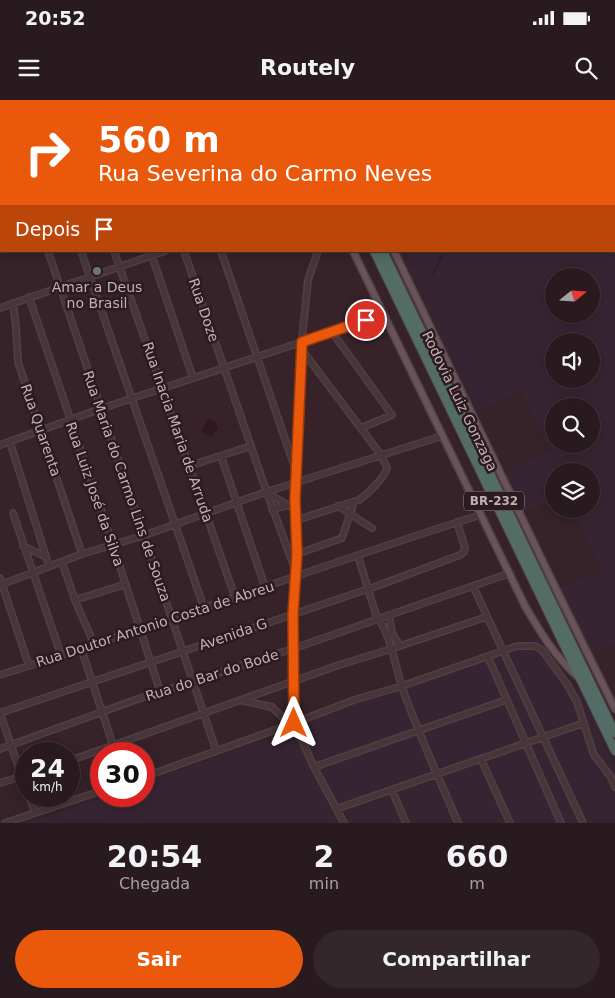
<!DOCTYPE html>
<html lang="pt">
<head>
<meta charset="utf-8">
<style>
  :root { --surface:#281a1e; --page:#34272b; --text:#f1f3f6; --muted:#a5a1a4; --line:#44383c; --accent:#ea580c }
  body { margin:0; font-family:"DejaVu Sans",sans-serif; background:var(--page); color:var(--text); height:100vh; display:flex; flex-direction:column; font-size:19px; white-space:nowrap }
  * { box-sizing:border-box; margin:0 }
  p { font-size:16px; color:var(--muted) }
  .icon { flex:none; width:28px; height:28px; fill:none; stroke:currentColor; stroke-width:2; stroke-linecap:round; stroke-linejoin:round }
  .map { position:relative; height:723px; overflow:hidden }
  .side { display:flex; flex-direction:column; background:var(--surface); flex:1 }
  .side>* { flex:none }
  .top-card { position:absolute; left:0px; top:0px; width:615px; height:152px; box-shadow:0 2px 12px #0003,0 0 0 1px var(--line); background:#ea580c; color:#fff; overflow:hidden }
  .needle { width:32px; rotate:72deg }
  .tools { position:absolute; left:545px; top:168px; display:grid; gap:10px }
  .tools a { display:grid; place-items:center; width:55px; height:55px; border-radius:50%; background:var(--surface); box-shadow:0 2px 12px #0003,0 0 0 1px var(--line); font-size:25px }
  .speed { position:absolute; left:15px; top:642px; display:flex; gap:10px; font-size:25px; font-weight:700; text-align:center }
  .speed>* { display:grid; place-content:center; width:65px; height:65px; border-radius:50%; background:var(--surface); box-shadow:0 2px 12px #0003,0 0 0 1px var(--line); line-height:1 }
  .speed small { font-size:12px; font-weight:400 }
  .speed .limit { border:8px solid #d22; background:#fff; color:#111 }
  .pin { position:absolute; display:grid; place-items:center; width:42px; height:42px; color:#fff; margin:-21px; border:2px solid #fff; border-radius:50%; box-shadow:0 1px 5px #0007 }
  .me { position:absolute; width:55px; margin:-28px; rotate:0deg; stroke-linejoin:round; filter:drop-shadow(0 0 4px #0008) }
  .turn { display:flex; align-items:center; gap:18px; height:105px; padding:0 15px; font-size:22px }
  .turn .icon { width:65px; height:65px; stroke-width:2.5 }
  .turn b { display:block; font-size:35px; line-height:42px }
  .then { display:flex; align-items:center; height:48px; padding:0 15px; background:#0003; gap:10px; font-size:19px }
  .eta { display:flex; justify-content:space-evenly; align-items:center; height:85px; text-align:center }
  .eta b { font-size:30px; font-weight:700; line-height:35px }
  .primary-button { display:flex; gap:10px; margin-top:auto; padding:10px 15px }
  .primary-button a { flex:1; height:58px; border-radius:30px; background:var(--accent); color:#fff; font-size:20px; font-weight:700; line-height:58px; text-align:center }
  .primary-button a+a { background:var(--page); color:var(--text) }
  .status { display:flex; justify-content:space-between; align-items:center; height:35px; padding:0 25px; background:var(--surface); direction:ltr }
  .status svg { height:14px; fill:currentColor }
  header { display:flex; justify-content:space-between; align-items:center; height:65px; padding:0 15px; background:var(--surface); font-size:22px; font-weight:700 }
  .map>svg:first-child { display:block }
  .green { fill:#372432; fill-rule:evenodd }
  .water { fill:#32171e }
  .lines { fill:none; stroke-linecap:round; stroke-linejoin:round }
  .stream { stroke:#32171e; stroke-width:1 }
  .minor-casing { stroke:#503f43; stroke-width:8 }
  .major-casing { stroke:#503f43; stroke-width:9 }
  .highway-casing { stroke:#4e3d42; stroke-width:10 }
  .minor { stroke:#47353a; stroke-width:5 }
  .major { stroke:#675359; stroke-width:6 }
  .highway { stroke:#536c66; stroke-width:8 }
  .route-casing { stroke:#983908; stroke-width:12 }
  .route { stroke:#ea580c; stroke-width:9 }
  .worship-dot { fill:#6b7280; stroke:#2b1b1f; stroke-width:2 }
  .labels { text-anchor:middle; stroke-width:5; stroke-linejoin:round; paint-order:stroke }
  .shield { fill:#2b1b1f; stroke:#958388; stroke-width:1 }
  .shield-label { font-size:12px; font-weight:bold; fill:#c3b0b5 }
  .poi-label { font-size:14px; fill:#c3b0b5; stroke:#2b1b1f }
  .street-label { font-size:14px; fill:#c3b0b5; stroke:#2b1b1f }
</style>
</head>
<body>
<div class="status"><b>20:52</b><svg viewBox="0 0 49 12"><path d="M0 12V9h3v3zM5 12V6h3v6zM10 12V3h3v9zM15 12V0h3v12zM26 1h20v11H26zM47 4h2v5h-2z"/></svg></div>
<header><svg class="icon" aria-label="menu" viewBox="0 0 24 24"><path d="M4 6h16M4 12h16M4 18h16"/></svg>Routely<svg class="icon" aria-label="search" viewBox="0 0 24 24"><circle cx="10" cy="10" r="6"/><path d="M15 15l6 6"/></svg></header>
<div class="map">
<svg width="615" height="723" viewBox="0 0 615 723">
  <rect width="100%" height="100%" fill="#362228"/>
  <path class="green" d="M 348,0 L 615,0 L 615,544 L 592,554 L 559,488 L 603,471 L 570,409 L 591,409 L 591,371 L 554,371 L 554,400 L 523,412 L 505,375 L 549,351 L 521,291 L 476,312 L 400,151 L 614,151 L 614,1 ZM 591,176 L 591,214 L 554,214 L 554,176 ZM 591,241 L 591,279 L 554,279 L 554,241 ZM 591,306 L 591,344 L 554,344 L 554,306 Z
    M 537,537 L 582,595 L 615,667 L 615,723 L 26,723 L 108,696 L 144,696 L 144,683 L 288,631 L 395,583 L 409,581 Z"/>
  <path class="water" d="M 208,319 C 214,321 217,322 218,328 L 212,336 L 209,336 L 201,331 Z"/>
  <g class="lines">
    <path class="stream" d="M 532,1 L 532,0
      M 432,175 L 444,151"/>
    <defs>
      <path id="minor" d="M 146,0 L 147,1
        M 190,0 L 191,1
        M 0,93 L 1,97
        M 0,115 L 1,116
        M 0,143 L 1,143
        M 48,151 L 216,650
        M 81,151 L 204,508
        M 114,151 L 235,497
        M 184,151 L 267,393 L 296,472
        M 221,151 L 296,371
        M 318,151 L 308,180 L 301,249 L 295,399 L 297,454 L 293,514 L 294,623 L 314,667 L 344,723
        M 152,156 L 193,278
        M 29,197 L 113,445 L 160,591
        M 13,203 L 16,227 L 18,262 L 82,454
        M 0,208 L 165,151
        M 332,232 L 392,315 L 361,328
        M 10,342 L 49,466
        M 0,345 L 100,309 L 383,215
        M 221,356 L 265,487
        M 189,366 L 251,346
        M 267,393 L 296,410
        M 353,402 L 352,409 L 350,414 L 372,428
        M 272,410 L 288,405
        M 13,413 L 61,555
        M 297,420 L 359,400 C 367,395 385,377 387,368 L 381,355 L 302,250
        M 23,446 L 46,457
        M 297,454 L 342,438 L 350,414 L 338,406
        M 358,456 L 377,518 C 390,531 396,569 402,587 C 418,633 439,678 458,723
        M 62,462 L 75,500 L 94,544
        M 0,478 L 29,566
        M 0,485 L 82,454 L 145,435 L 266,392 L 442,336
        M 473,486 L 583,723
        M 75,500 L 126,484
        M 389,515 L 392,533 L 400,546
        M 81,548 L 116,654
        M 488,557 L 561,723
        M 0,575 C 161,525 319,466 480,415
        M 244,601 L 272,607 L 282,617 L 294,623
        M 0,613 L 377,486 L 460,455 L 464,452 L 465,448 L 457,422
        M 0,613 L 26,689
        M 0,649 L 135,600 L 295,548 L 510,473
        M 481,659 L 510,723
        M 69,661 L 339,565 L 391,549 L 486,517
        M 314,667 L 506,600
        M 144,677 L 294,623 L 354,600 L 402,586 L 517,546 L 535,546 L 542,550 L 567,584 L 577,602 L 594,655 L 611,677 L 615,687
        M 0,683 L 26,675
        M 392,690 L 406,723
        M 29,696 L 35,713
        M 336,709 L 584,623
        M 5,723 L 101,691"/>
      <path id="major" d="M 283,0 L 283,1
        M 321,0 L 322,1
        M 353,151 L 525,506 C 540,532 556,558 579,578
        M 394,151 L 555,487 L 615,609"/>
      <path id="highway" d="M 300,0 L 301,1
        M 311,0 L 312,1
        M 374,151 L 615,651
        M 383,151 L 615,633"/>
    </defs>
    <use href="#minor" class="minor-casing"/>
    <use href="#major" class="major-casing"/>
    <use href="#highway" class="highway-casing"/>
    <use href="#minor" class="minor"/>
    <use href="#major" class="major"/>
    <use href="#highway" class="highway"/>
  </g>
  <g class="lines">
    <defs>
      <path id="route" d="M 294,623 L 293,514 L 297,454 L 295,400 L 302,242 L 366,220"/>
    </defs>
    <use href="#route" class="route-casing"/>
    <use href="#route" class="route"/>
  </g>
  <circle class="worship-dot" cx="97" cy="171" r="5"/>
  <g class="labels">
    <rect class="shield" x="464" y="391.5" width="60" height="19" rx="4"/>
    <g class="shield-label">
      <text x="494" y="405">BR-232</text>
    </g>
    <g class="poi-label">
      <text x="97" y="192">Amar a Deus<tspan x="97" dy="16">no Brasil</tspan></text>
    </g>
    <g class="street-label">
      <text transform="translate(204 210) rotate(71)" y="5">Rua Doze</text>
      <text transform="translate(460 301) rotate(64)" y="5">Rodovia Luiz Gonzaga</text>
      <text transform="translate(41 330) rotate(71)" y="5">Rua Quarenta</text>
      <text transform="translate(178 332) rotate(71)" y="5">Rua Inacia Maria de Arruda</text>
      <text transform="translate(127 386) rotate(71)" y="5">Rua Maria do Carmo Lins de Souza</text>
      <text transform="translate(95 394) rotate(71)" y="5">Rua Luiz José da Silva</text>
      <text transform="translate(155 524) rotate(-18)" y="5">Rua Doutor Antonio Costa de Abreu</text>
      <text transform="translate(233 534) rotate(-19)" y="5">Avenida G</text>
      <text transform="translate(212 575) rotate(-18)" y="5">Rua do Bar do Bode</text>
    </g>
  </g>
</svg>
<div class="tools">
<a><svg class="needle" viewBox="-14 -14 28 28"><path d="M0-13l5 13h-10z" fill="#e53935"/><path d="M0 13l5-13h-10z" fill="#a5a1a4"/></svg></a>
<a><svg class="icon" aria-label="sound" viewBox="0 0 24 24"><path d="M4 9h4l5-4v14l-5-4H4zM17 9q2 3 0 6"/></svg></a>
<a><svg class="icon" aria-label="search" viewBox="0 0 24 24"><circle cx="10" cy="10" r="6"/><path d="M15 15l6 6"/></svg></a>
<a><svg class="icon" aria-label="layers" viewBox="0 0 24 24"><path d="M12 4l9 5-9 5-9-5zM3 14l9 5 9-5"/></svg></a>
</div>
<div class="speed"><div>24<small>km/h</small></div><div class="limit">30</div></div>
<div class="pin" style="left:366px;top:220px;background:#d93025"><svg class="icon" aria-label="arrive" viewBox="0 0 24 24"><path d="M6 21V4h12l-3 4 3 4H6"/></svg></div>
<svg class="me" style="left:294px;top:623px" viewBox="-20 -20 40 40"><path d="M0-17L14 15 0 8-14 15z" fill="#ea580c" stroke="#fff" stroke-width="4"/></svg>
<div class="top-card">
<div class="turn"><svg class="icon" aria-label="right" viewBox="0 0 24 24"><path d="M7 20v-9h11M14 6l5 5-5 5"/></svg><div><b>560 m</b>Rua Severina do Carmo Neves</div></div>
<div class="then">Depois<svg class="icon" aria-label="arrive" viewBox="0 0 24 24"><path d="M6 21V4h12l-3 4 3 4H6"/></svg></div>
</div>
</div>
<section class="side">
<div class="eta">
<div><b>20:54</b><p>Chegada</p></div>
<div><b>2</b><p>min</p></div>
<div><b>660</b><p>m</p></div>
</div>
<div class="primary-button"><a>Sair</a><a>Compartilhar</a></div>
</section>
</body>
</html>
